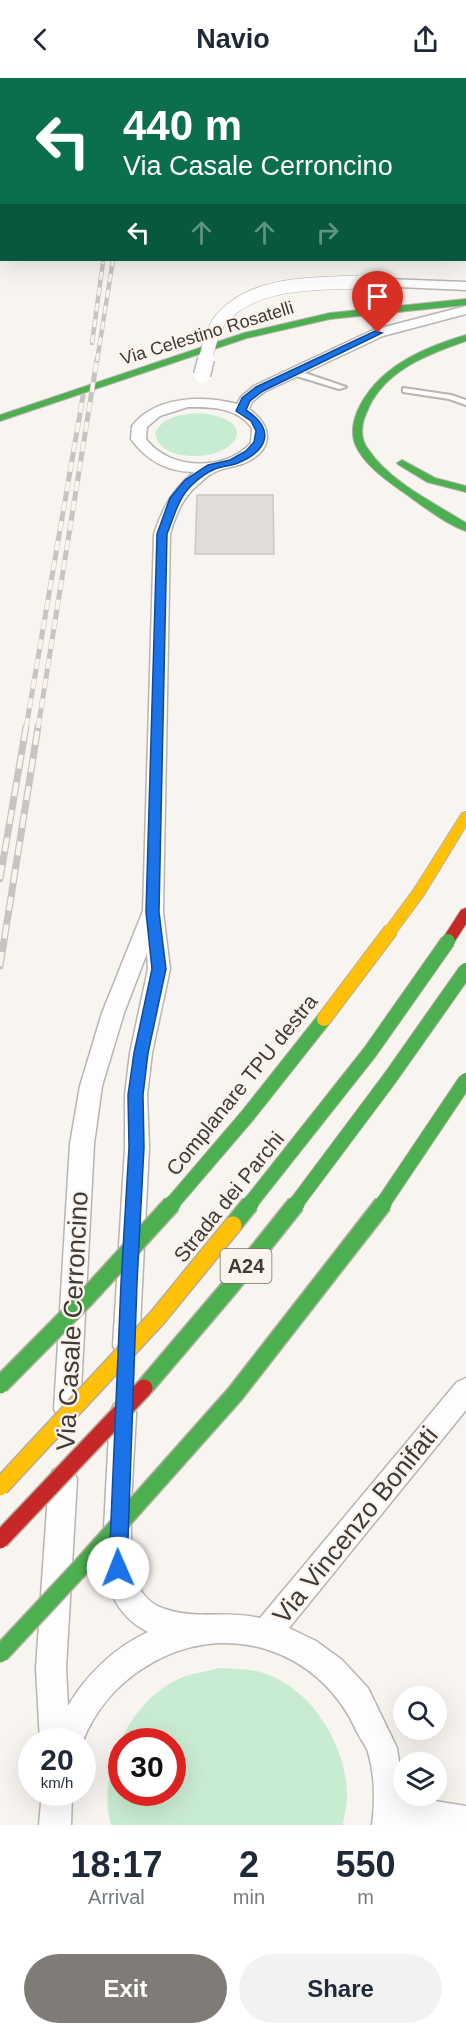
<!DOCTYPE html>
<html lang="en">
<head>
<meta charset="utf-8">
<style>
  :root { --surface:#fff; --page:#f2f2f3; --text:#1f2937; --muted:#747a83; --accent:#7f7c78 }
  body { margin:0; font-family:Arial,sans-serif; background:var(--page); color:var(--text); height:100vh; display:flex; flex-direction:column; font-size:22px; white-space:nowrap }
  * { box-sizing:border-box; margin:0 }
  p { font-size:20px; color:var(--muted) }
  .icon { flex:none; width:33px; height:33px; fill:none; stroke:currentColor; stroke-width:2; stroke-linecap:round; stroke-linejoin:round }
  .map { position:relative; height:1747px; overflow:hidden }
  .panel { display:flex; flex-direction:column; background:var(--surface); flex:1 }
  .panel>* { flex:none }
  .hud { position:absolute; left:0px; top:0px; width:466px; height:183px; box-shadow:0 6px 24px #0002; background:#0b6e4f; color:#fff; overflow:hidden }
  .tools { position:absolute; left:393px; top:1608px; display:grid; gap:12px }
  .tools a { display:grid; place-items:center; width:54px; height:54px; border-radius:50%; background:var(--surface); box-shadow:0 6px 24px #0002; font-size:30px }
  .speed { position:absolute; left:18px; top:1650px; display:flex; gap:12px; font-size:30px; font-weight:700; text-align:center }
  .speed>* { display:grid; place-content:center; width:78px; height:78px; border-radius:50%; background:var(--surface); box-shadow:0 6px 24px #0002; line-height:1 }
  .speed small { font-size:15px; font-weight:400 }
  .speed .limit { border:9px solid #d22; background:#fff; color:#111 }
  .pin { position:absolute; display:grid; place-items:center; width:51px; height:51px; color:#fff; margin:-62px -26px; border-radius:50% 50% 50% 0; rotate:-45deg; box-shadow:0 0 6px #0007 }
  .pin .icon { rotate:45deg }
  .me { position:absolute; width:66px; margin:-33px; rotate:359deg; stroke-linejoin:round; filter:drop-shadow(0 0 4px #0008) }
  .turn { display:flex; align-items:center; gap:21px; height:126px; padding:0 24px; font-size:27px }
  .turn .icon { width:78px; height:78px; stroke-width:2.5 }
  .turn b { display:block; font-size:42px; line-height:51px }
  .lanes { display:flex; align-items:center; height:57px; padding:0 24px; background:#0003; justify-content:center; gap:30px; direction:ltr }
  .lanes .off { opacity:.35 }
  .eta { display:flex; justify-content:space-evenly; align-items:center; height:102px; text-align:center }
  .eta b { font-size:36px; font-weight:700; line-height:42px }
  .cta { display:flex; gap:12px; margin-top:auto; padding:12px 24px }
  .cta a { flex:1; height:69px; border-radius:36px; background:var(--accent); color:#fff; font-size:24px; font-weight:700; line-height:69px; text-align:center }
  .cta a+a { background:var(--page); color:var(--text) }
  header { display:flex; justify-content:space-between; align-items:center; height:78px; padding:0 24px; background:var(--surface); font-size:27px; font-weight:700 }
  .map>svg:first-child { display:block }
  .green { fill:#c8ecd2; fill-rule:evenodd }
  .building { fill:#e0dcda; stroke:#cbc7c5; stroke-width:1.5 }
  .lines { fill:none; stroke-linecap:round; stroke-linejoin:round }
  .lane-casing { stroke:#b8b4b1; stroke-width:4 }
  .street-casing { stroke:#b8b4b1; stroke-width:3 }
  .fast-casing { stroke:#b8b4b1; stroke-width:2 }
  .slow-casing { stroke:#b8b4b1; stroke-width:2 }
  .jam-casing { stroke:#b8b4b1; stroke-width:2 }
  .lane { fill:#fefdfd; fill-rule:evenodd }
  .street { fill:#fefdfd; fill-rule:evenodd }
  .fast { fill:#4caf50; fill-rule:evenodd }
  .slow { fill:#ffc107; fill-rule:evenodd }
  .jam { fill:#c62828; fill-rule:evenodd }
  .rail-far2-casing { stroke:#c6c5c4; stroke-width:4.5 }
  .rail-far1-casing { stroke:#c6c5c4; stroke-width:5 }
  .rail-casing { stroke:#c6c5c4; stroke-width:7 }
  .rail-far2 { stroke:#fcf3ed; stroke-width:3; stroke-dasharray:8; stroke-linecap:butt }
  .rail-far1 { stroke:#fcf3ed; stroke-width:4; stroke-dasharray:10; stroke-linecap:butt }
  .rail { stroke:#fcf3ed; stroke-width:4.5; stroke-dasharray:14; stroke-linecap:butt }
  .street-bridge-far1-casing { stroke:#b8b4b1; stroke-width:14; stroke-linecap:butt }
  .street-bridge-casing { stroke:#b8b4b1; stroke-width:19; stroke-linecap:butt }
  .fast-bridge-far1-casing { stroke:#b5ad9f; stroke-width:16; stroke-linecap:butt }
  .fast-bridge-casing { stroke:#b5ad9f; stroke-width:20; stroke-linecap:butt }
  .slow-bridge-far1-casing { stroke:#b5ad9f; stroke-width:16; stroke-linecap:butt }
  .slow-bridge-casing { stroke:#b5ad9f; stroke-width:20; stroke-linecap:butt }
  .jam-bridge-casing { stroke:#b5ad9f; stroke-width:20; stroke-linecap:butt }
  .street-bridge-far1 { stroke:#fefdfd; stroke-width:13 }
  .street-bridge { stroke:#fefdfd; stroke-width:16 }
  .fast-bridge-far1 { stroke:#4caf50; stroke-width:14 }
  .fast-bridge { stroke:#4caf50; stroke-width:17 }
  .slow-bridge-far1 { stroke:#ffc107; stroke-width:14 }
  .slow-bridge { stroke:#ffc107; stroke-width:17 }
  .jam-bridge { stroke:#c62828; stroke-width:17 }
  .route { fill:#1a73e8; stroke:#114b97; stroke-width:1.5 }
  .labels { text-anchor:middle; stroke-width:4.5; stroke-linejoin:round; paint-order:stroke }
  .far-street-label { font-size:18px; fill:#3e3b38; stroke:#fcf3ed }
  .shield { fill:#fcf3ed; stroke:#77726e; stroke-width:1.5 }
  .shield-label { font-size:20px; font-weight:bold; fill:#3e3b38 }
  .street-label { font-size:21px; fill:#3e3b38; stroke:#fcf3ed }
  .near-street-label { font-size:26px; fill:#3e3b38; stroke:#fcf3ed }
</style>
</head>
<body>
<header><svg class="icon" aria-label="back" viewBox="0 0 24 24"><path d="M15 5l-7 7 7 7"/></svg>Navio<svg class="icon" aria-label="share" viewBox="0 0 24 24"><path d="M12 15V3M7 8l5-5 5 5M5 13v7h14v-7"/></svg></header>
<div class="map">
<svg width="466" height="1747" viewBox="0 0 466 1747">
  <rect width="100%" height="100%" fill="#f8f4f0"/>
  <path class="green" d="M 200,335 C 270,343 228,388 177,376 C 166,373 157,367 155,355 C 163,338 182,336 200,335 Z
    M 220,1590 C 232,1591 245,1591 256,1593 C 310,1605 348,1668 347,1720 C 347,1728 344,1738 343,1747 L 111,1747 C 96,1693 130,1620 183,1599 C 195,1595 208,1593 220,1590 ZM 122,1664 L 172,1664 L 172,1714 L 122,1714 Z"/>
  <path class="building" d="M 197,417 L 273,417 L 274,476 L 195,476 Z"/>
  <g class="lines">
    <defs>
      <path id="lane" d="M 290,292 L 296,292 L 346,309 L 339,311 L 290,296 Z
        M 403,310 L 451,317 L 466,322 L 466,327 L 449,321 L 403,314 Z"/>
      <path id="street" d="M 303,0 L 313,0 L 314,2 L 303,2 Z
        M 465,33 L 466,33 L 466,39 L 465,39 Z
        M 359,200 L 466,204 L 466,212 L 354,207 L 352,204 L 354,201 Z
        M 466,228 L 466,236 L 383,258 L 264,314 L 252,324 L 249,331 C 275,350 273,374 242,386 C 233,389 223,390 215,394 C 210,396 204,401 200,405 C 183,418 176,436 170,456 L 163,834 L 170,891 L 152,975 L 147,1017 L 149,1069 L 139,1268 L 135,1276 L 126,1279 L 117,1276 L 113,1268 L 125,1069 L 125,1017 L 130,975 L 148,891 L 147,875 L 124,935 L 102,1008 L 94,1066 L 80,1331 L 76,1340 L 67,1343 L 58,1340 L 54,1331 L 70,1066 L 80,1008 L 102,935 L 143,833 L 154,456 C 162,431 173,411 194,394 C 167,394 146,382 131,361 L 132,348 C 155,318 203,317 237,326 L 241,319 L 254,308 L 373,252 ZM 188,329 C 212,329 236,329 252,350 L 251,365 C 225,394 169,392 146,361 L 147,349 L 160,338 Z
        M 466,1300 L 466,1332 L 289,1550 L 316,1563 L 342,1582 L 368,1610 L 397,1670 L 404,1718 L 466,1728 L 466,1747 L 372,1747 C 375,1724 375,1697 368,1674 C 366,1667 360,1661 357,1654 C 320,1570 223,1539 145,1589 C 116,1607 94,1634 82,1665 L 82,1664 L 40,1664 L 36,1590 L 49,1401 L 53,1392 L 63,1388 L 73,1392 L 77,1401 L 66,1590 L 68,1628 C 86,1597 115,1569 148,1554 C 113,1536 106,1507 103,1470 L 110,1335 L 114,1326 L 123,1323 L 132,1326 L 136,1335 C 135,1369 124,1483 138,1508 C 144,1519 154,1528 165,1531 C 198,1542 226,1532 260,1540 L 457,1304 Z
        M 42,1714 L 72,1714 L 71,1747 L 39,1747 Z"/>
      <path id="fast" d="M 466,221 L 466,227 L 330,241 L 247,260 L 0,343 L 0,337 L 244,255 L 330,235 Z
        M 466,257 L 466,263 C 426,277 382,293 366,336 C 361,347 360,361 368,371 C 390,404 433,424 466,445 L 466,453 C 447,447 420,426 403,414 C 386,402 363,386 355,366 C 351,355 353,344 357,334 C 376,290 422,270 466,257 Z
        M 402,382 L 435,400 L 466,408 L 466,414 L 427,404 L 399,387 L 397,385 Z"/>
      <path id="slow" d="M 466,734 L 466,748 L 424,817 L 396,855 L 386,855 L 384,852 L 386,849 L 414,811 L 462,735 Z"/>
      <path id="jam" d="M 466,830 L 466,846 L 453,866 L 443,866 L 441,863 L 443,860 L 461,832 Z"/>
    </defs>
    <use href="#lane" class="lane-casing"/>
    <use href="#street" class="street-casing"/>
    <use href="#fast" class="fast-casing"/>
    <use href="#slow" class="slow-casing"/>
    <use href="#jam" class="jam-casing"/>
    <use href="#lane" class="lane"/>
    <use href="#street" class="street"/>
    <use href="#fast" class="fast"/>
    <use href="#slow" class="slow"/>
    <use href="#jam" class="jam"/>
    <defs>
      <path id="rail-far2" d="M 92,265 L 103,184
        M 97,283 L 113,182"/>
      <path id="rail-far1" d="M 26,650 L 83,318
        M 38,650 L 97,281"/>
      <path id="rail" d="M 0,801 L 26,649
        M 0,888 L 38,649"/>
    </defs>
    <use href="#rail-far2" class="rail-far2-casing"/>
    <use href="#rail-far1" class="rail-far1-casing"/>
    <use href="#rail" class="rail-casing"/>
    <use href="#rail-far2" class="rail-far2"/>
    <use href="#rail-far1" class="rail-far1"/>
    <use href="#rail" class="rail"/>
    <defs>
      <path id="street-bridge-far1" d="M 205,283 C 209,268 212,251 222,240 C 254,203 315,206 359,204"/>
      <path id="street-bridge" d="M 202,297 L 206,281"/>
      <path id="fast-bridge-far1" d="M 171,1127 L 248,1037 L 324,941
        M 249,1127 L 370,974 L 448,863
        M 295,1127 L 390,1000 L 466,892
        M 382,1127 L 466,1002"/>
      <path id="fast-bridge" d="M 233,1147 L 250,1126
        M 0,1307 L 86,1220 L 172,1126
        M 144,1310 L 229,1210 L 296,1126
        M 0,1576 L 82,1488 L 235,1316 L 383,1126"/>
      <path id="slow-bridge-far1" d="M 324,941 L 391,852"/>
      <path id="slow-bridge" d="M 0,1409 L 157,1240 L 233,1147"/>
      <path id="jam-bridge" d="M 0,1462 L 144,1310"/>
    </defs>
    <use href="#street-bridge-far1" class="street-bridge-far1-casing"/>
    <use href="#street-bridge" class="street-bridge-casing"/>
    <use href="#fast-bridge-far1" class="fast-bridge-far1-casing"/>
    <use href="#fast-bridge" class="fast-bridge-casing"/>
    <use href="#slow-bridge-far1" class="slow-bridge-far1-casing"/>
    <use href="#slow-bridge" class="slow-bridge-casing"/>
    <use href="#jam-bridge" class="jam-bridge-casing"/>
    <use href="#street-bridge-far1" class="street-bridge-far1"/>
    <use href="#street-bridge" class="street-bridge"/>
    <use href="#fast-bridge-far1" class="fast-bridge-far1"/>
    <use href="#fast-bridge" class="fast-bridge"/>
    <use href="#slow-bridge-far1" class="slow-bridge-far1"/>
    <use href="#slow-bridge" class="slow-bridge"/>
    <use href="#jam-bridge" class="jam-bridge"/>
  </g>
  <path class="route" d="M 375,253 L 382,255 L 263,313 L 250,323 L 246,332 C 275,351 269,372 238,385 C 231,388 223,388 215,391 C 208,394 198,401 192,407 C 178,420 174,439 167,456 L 159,834 L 166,891 L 148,975 L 143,1017 L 144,1069 L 137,1205 L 127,1490 L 124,1496 L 118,1499 L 111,1496 L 109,1490 L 121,1205 L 129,1069 L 128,1017 L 134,975 L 152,891 L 146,834 L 157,456 L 170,420 L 185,402 L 208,387 L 230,382 L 246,373 L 254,364 L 256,353 L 251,343 L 236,333 L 242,320 L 256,309 Z"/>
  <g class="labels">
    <g class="far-street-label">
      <text transform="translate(207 255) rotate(-17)" y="6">Via Celestino Rosatelli</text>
    </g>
    <rect class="shield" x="220.5" y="1171" width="51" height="34" rx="4.5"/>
    <g class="shield-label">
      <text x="246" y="1195">A24</text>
    </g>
    <g class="street-label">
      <text transform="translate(242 1007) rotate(-51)" y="7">Complanare TPU destra</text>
      <text transform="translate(229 1119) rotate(-51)" y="7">Strada dei Parchi</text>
    </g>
    <g class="near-street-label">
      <text transform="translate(72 1243) rotate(-87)" y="9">Via Casale Cerroncino</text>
      <text transform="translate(355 1447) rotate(-51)" y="9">Via Vincenzo Bonifati</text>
    </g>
  </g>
</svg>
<div class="tools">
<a><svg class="icon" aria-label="search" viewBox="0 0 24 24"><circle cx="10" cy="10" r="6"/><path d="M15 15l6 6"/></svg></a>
<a><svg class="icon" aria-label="layers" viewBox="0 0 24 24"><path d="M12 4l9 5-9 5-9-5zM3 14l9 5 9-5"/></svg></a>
</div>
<div class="speed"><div>20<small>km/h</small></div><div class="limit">30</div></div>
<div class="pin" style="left:378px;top:255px;background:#d93025"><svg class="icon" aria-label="arrive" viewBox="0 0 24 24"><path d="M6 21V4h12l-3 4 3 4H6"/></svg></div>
<svg class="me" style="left:118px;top:1490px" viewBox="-20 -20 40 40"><circle r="19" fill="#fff"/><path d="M0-13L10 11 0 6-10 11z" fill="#1a73e8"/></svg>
<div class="hud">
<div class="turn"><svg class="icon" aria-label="left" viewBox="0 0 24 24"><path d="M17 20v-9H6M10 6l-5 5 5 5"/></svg><div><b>440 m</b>Via Casale Cerroncino</div></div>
<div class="lanes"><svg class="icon" aria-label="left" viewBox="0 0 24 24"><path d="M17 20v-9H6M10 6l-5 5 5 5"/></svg><svg class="icon off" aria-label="ahead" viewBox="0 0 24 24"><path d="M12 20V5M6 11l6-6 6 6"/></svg><svg class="icon off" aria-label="ahead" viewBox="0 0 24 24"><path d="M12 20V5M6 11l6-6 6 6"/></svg><svg class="icon off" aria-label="right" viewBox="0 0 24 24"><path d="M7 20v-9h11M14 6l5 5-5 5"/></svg></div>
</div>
</div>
<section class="panel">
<div class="eta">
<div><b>18:17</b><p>Arrival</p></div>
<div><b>2</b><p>min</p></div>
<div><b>550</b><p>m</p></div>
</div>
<div class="cta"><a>Exit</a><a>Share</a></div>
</section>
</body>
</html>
